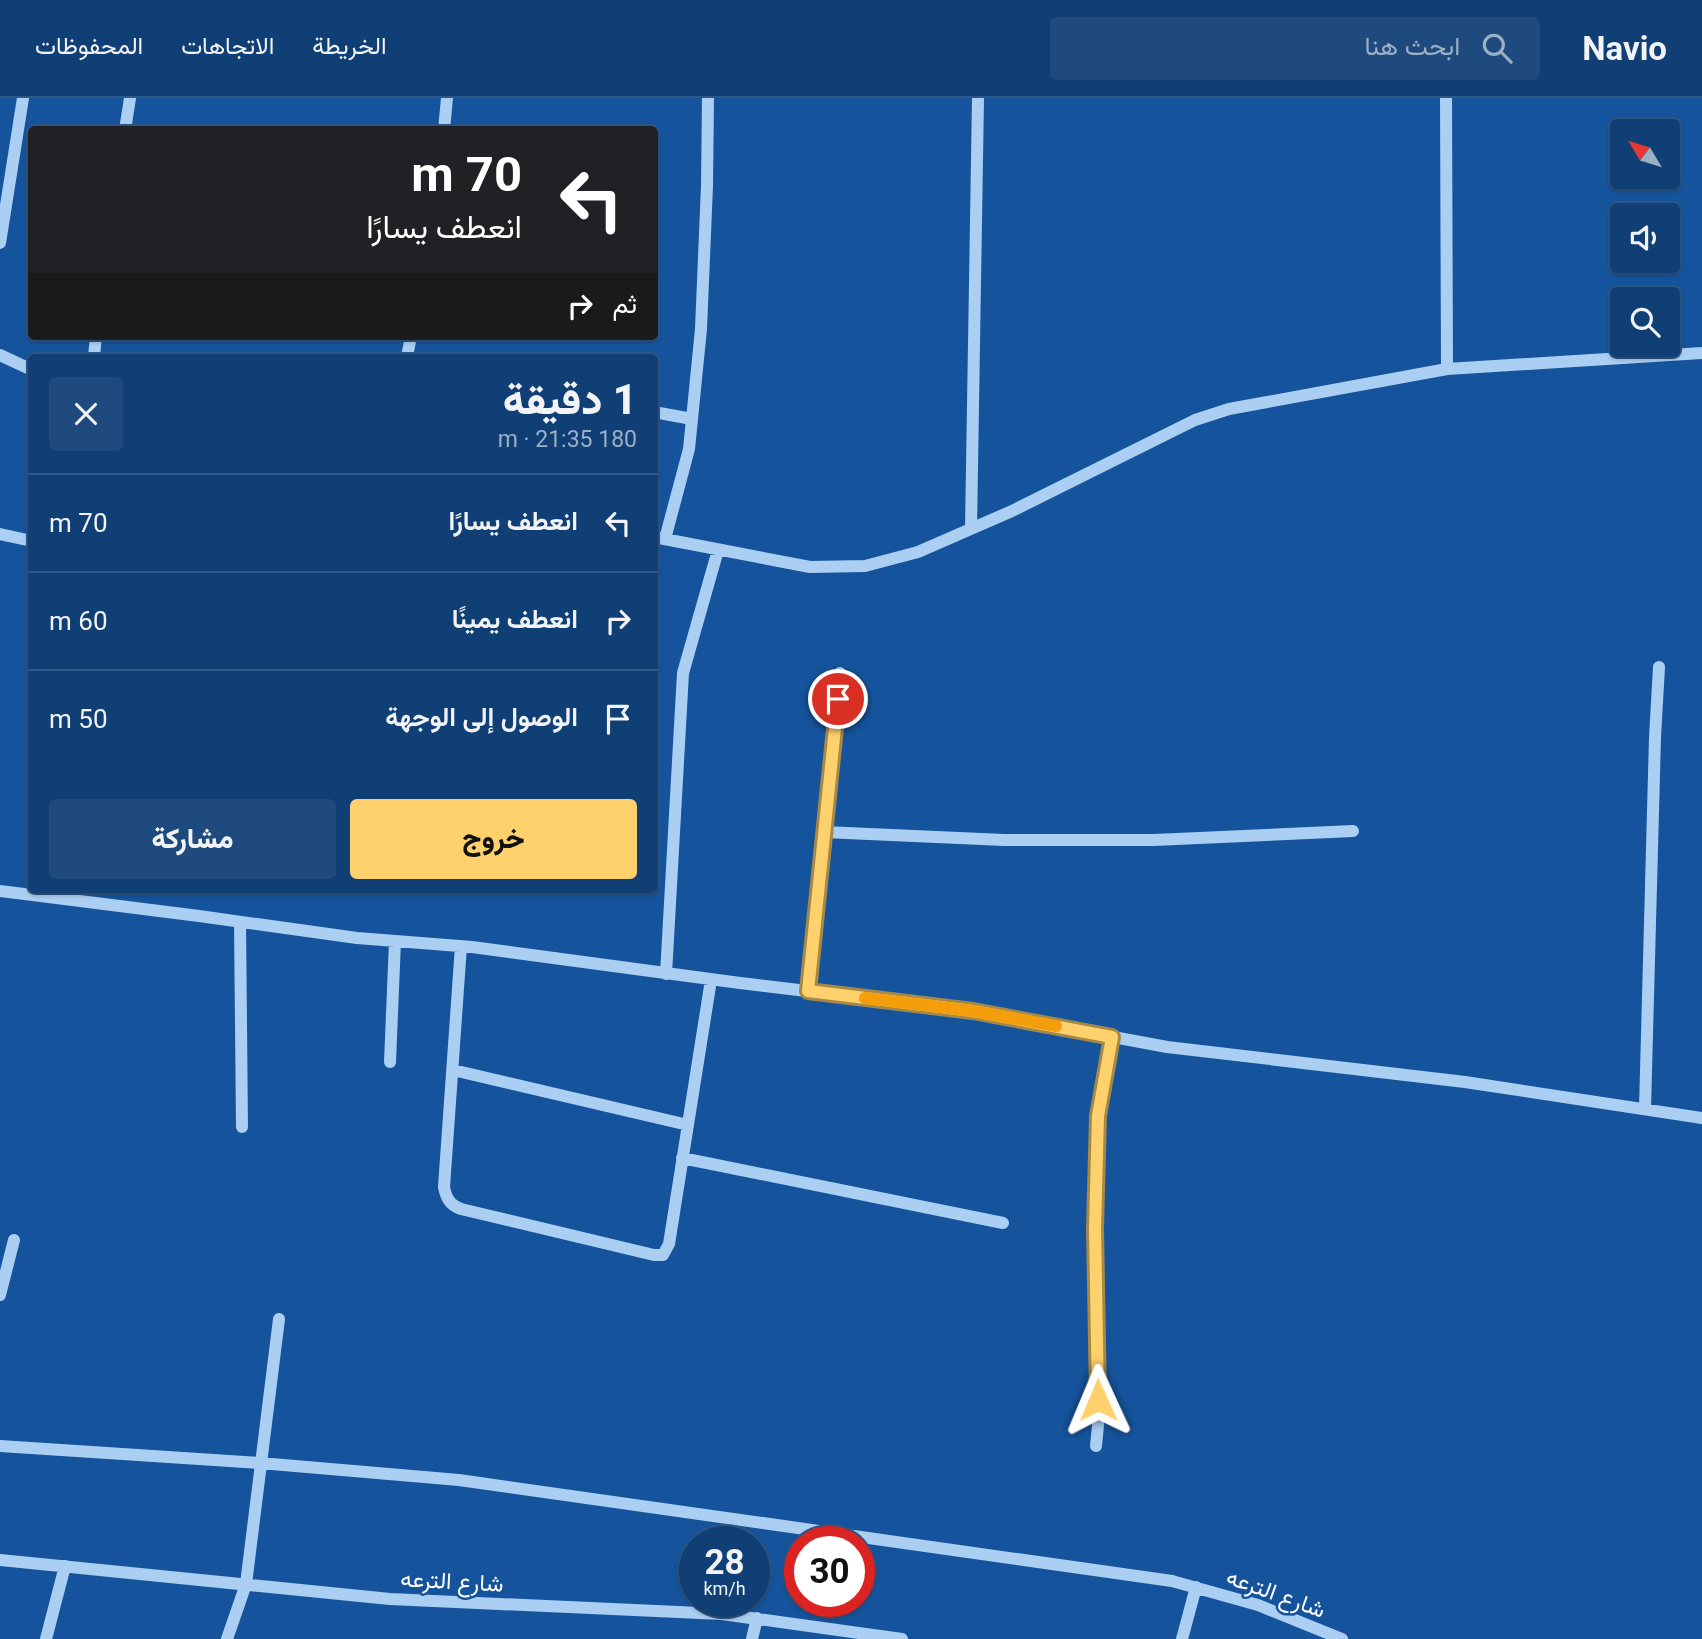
<!DOCTYPE html>
<html lang="ar">
<head>
<meta charset="utf-8">
<style>
  :root { --surface:#103f75; --page:#1e4a7d; --text:#f1f3f6; --muted:#9cafc5; --line:#305887; --accent:#ffd16d }
  body { margin:0; font-family:Roboto,Vazirmatn,sans-serif; background:var(--page); color:var(--text); direction:rtl; height:100vh; display:flex; flex-direction:column; font-size:26px; white-space:nowrap }
  * { box-sizing:border-box; margin:0 }
  p { font-size:23px; color:var(--muted) }
  .icon { flex:none; width:38px; height:38px; fill:none; stroke:currentColor; stroke-width:2; stroke-linecap:round; stroke-linejoin:round }
  .map { position:relative; flex:1; overflow:hidden; direction:ltr }
  .side { position:absolute; left:28px; top:256px; width:630px; height:539px; display:flex; flex-direction:column; background:var(--surface); border-radius:7px; box-shadow:0 2px 5px #0004,0 0 0 2px var(--line); direction:rtl }
  .side>* { flex:none }
  .top-card { position:absolute; left:28px; top:28px; width:630px; height:214px; border-radius:7px; box-shadow:0 2px 5px #0004,0 0 0 2px var(--line); direction:rtl; background:#202124; color:#fff; overflow:hidden }
  .needle { width:46px; rotate:308deg }
  .buttons { position:absolute; left:1610px; top:21px; display:grid; gap:14px }
  .buttons a { display:grid; place-items:center; width:70px; height:70px; border-radius:7px; background:var(--surface); box-shadow:0 2px 5px #0004,0 0 0 2px var(--line); font-size:35px }
  .speed { position:absolute; left:679px; top:1428px; display:flex; gap:14px; font-size:35px; font-weight:700; text-align:center }
  .speed>* { display:grid; place-content:center; width:91px; height:91px; border-radius:50%; background:var(--surface); box-shadow:0 2px 5px #0004,0 0 0 2px var(--line); line-height:1 }
  .speed small { font-size:18px; font-weight:400 }
  .speed .limit { border:10px solid #d22; background:#fff; color:#111 }
  .pin { position:absolute; display:grid; place-items:center; width:60px; height:60px; color:#fff; margin:-30px; border:4px solid #fff; border-radius:50%; box-shadow:0 2px 7px #0007 }
  .me { position:absolute; width:77px; margin:-38px; rotate:359deg; stroke-linejoin:round; filter:drop-shadow(0 0 5px #0008) }
  .turn { display:flex; align-items:center; gap:24px; height:147px; padding:0 21px; font-size:32px }
  .turn .icon { width:91px; height:91px; stroke-width:2.5 }
  .turn b { display:block; font-size:49px; line-height:60px }
  .then { display:flex; align-items:center; height:66px; padding:0 21px; background:#0003; gap:14px; font-size:26px }
  .round { display:grid; place-items:center; flex:none; width:74px; height:74px; border-radius:7px; background:var(--page) }
  .overview { display:flex; align-items:center; justify-content:space-between; height:119px; padding:0 21px }
  h1 { font-size:42px; font-weight:800; line-height:52px }
  .primary-button { display:flex; gap:14px; margin-top:auto; padding:14px 21px }
  .primary-button a { flex:1; height:80px; border-radius:7px; background:var(--accent); color:#111; font-size:28px; font-weight:800; line-height:80px; text-align:center }
  .primary-button a+a { background:var(--page); color:var(--text) }
  ul { padding:0; list-style:none }
  li { display:flex; align-items:center; gap:21px; height:98px; padding:0 21px; border-top:2px solid var(--line) }
  li div { flex:1 }
  li b { display:block; font-size:26px }
  li em { font-style:normal }
  header { display:flex; align-items:center; gap:42px; box-sizing:border-box; height:98px; padding:0 35px; background:var(--surface); border-bottom:2px solid var(--line) }
  header strong { font-size:33px }
  nav { display:flex; gap:38px; margin-inline-start:auto; font-size:24px }
  .search { width:490px; height:63px; background:var(--page); display:flex; align-items:center; gap:18px; box-sizing:border-box; padding:0 24px; border-radius:7px; color:var(--muted); font-size:26px }
  .map>svg:first-child { display:block }
  .lines { fill:none; stroke-linecap:round; stroke-linejoin:round }
  .minor { stroke:#abcef3; stroke-width:12 }
  .route-casing { stroke:#a68847; stroke-width:18 }
  .route { stroke:#ffd16d; stroke-width:12 }
  .slow { stroke:#f59e0b; stroke-width:12 }
  .labels { text-anchor:middle; stroke-width:5; stroke-linejoin:round; paint-order:stroke }
  .street-label { font-size:23px; fill:#fff; stroke:#15549c }
</style>
</head>
<body>
<header>
<strong>Navio</strong>
<div class="search"><svg class="icon" aria-label="search" viewBox="0 0 24 24"><circle cx="10" cy="10" r="6"/><path d="M15 15l6 6"/></svg>ابحث هنا</div>
<nav><a>الخريطة</a><a>الاتجاهات</a><a>المحفوظات</a></nav>
</header>
<div class="map">
<svg width="1702" height="1541" viewBox="0 0 1702 1541">
  <rect width="100%" height="100%" fill="#15549c"/>
  <g class="lines">
    <path class="minor" d="M 1446,0 L 1447,271
      M 125,32 L 130,0
      M 444,32 L 447,0
      M 0,145 L 23,0
      M 0,257 L 32,272
      M 94,259 L 96,238
      M 407,259 L 411,238
      M 654,314 L 692,321
      M 971,431 L 978,0
      M 0,436 L 32,443
      M 654,439 L 810,469 L 865,468 L 918,454 L 1012,413 L 1195,322 L 1229,311 L 1447,271 L 1702,255
      M 665,441 L 689,351 L 701,231 L 707,88 L 708,0
      M 824,734 L 1004,742 L 1154,742 L 1353,733
      M 0,793 L 199,818 L 357,840 L 472,849 L 740,885 L 973,913 L 1167,949 L 1465,984 L 1702,1020
      M 240,824 L 242,1029
      M 461,848 L 444,1089 C 446,1100 450,1107 461,1111 L 654,1157 L 663,1157 L 669,1146 L 711,882
      M 666,876 L 683,575 L 718,452
      M 808,893 L 840,575
      M 390,964 L 395,843
      M 453,972 L 688,1027
      M 1645,1011 L 1655,639 L 1659,569
      M 682,1060 L 1003,1125
      M 0,1197 L 14,1142
      M 0,1348 L 260,1365 L 459,1382 L 1172,1483 L 1258,1507 L 1342,1541
      M 1096,1348 L 1098,1327 L 1095,1130 L 1098,1018 L 1112,939
      M 0,1462 L 390,1501 L 722,1516 L 902,1541
      M 46,1541 L 65,1468
      M 227,1541 L 246,1486 L 279,1221
      M 752,1541 L 757,1520
      M 1182,1541 L 1196,1489"/>
  </g>
  <g class="lines">
    <defs>
      <path id="route" d="M 838,601 L 808,893 L 973,913 L 1112,939 L 1098,1018 L 1095,1130 L 1098,1302"/>
    </defs>
    <use href="#route" class="route-casing"/>
    <use href="#route" class="route"/>
    <path class="slow" d="M 865,900 L 973,913 L 1056,928"/>
  </g>
  <g class="labels">
    <g class="street-label">
      <text transform="translate(452 1483) rotate(3)" y="8">شارع الترعه</text>
      <text transform="translate(1276 1495) rotate(20)" y="8">شارع الترعه</text>
    </g>
  </g>
</svg>
<div class="buttons">
<a><svg class="needle" viewBox="-14 -14 28 28"><path d="M0-13l5 13h-10z" fill="#e53935"/><path d="M0 13l5-13h-10z" fill="#9cafc5"/></svg></a>
<a><svg class="icon" aria-label="sound" viewBox="0 0 24 24"><path d="M4 9h4l5-4v14l-5-4H4zM17 9q2 3 0 6"/></svg></a>
<a><svg class="icon" aria-label="search" viewBox="0 0 24 24"><circle cx="10" cy="10" r="6"/><path d="M15 15l6 6"/></svg></a>
</div>
<div class="speed"><div>28<small>km/h</small></div><div class="limit">30</div></div>
<div class="pin" style="left:838px;top:601px;background:#d93025"><svg class="icon" aria-label="arrive" viewBox="0 0 24 24"><path d="M6 21V4h12l-3 4 3 4H6"/></svg></div>
<svg class="me" style="left:1098px;top:1302px" viewBox="-20 -20 40 40"><path d="M0-17L14 15 0 8-14 15z" fill="#ffd16d" stroke="#fff" stroke-width="4"/></svg>
<div class="top-card">
<div class="turn"><svg class="icon" aria-label="left" viewBox="0 0 24 24"><path d="M17 20v-9H6M10 6l-5 5 5 5"/></svg><div><b>70 m</b>انعطف يسارًا</div></div>
<div class="then">ثم<svg class="icon" aria-label="right" viewBox="0 0 24 24"><path d="M7 20v-9h11M14 6l5 5-5 5"/></svg></div>
</div>
<section class="side">
<div class="overview"><div><h1>1 دقيقة</h1><p>180 m · 21:35</p></div><a class="round"><svg class="icon" aria-label="close" viewBox="0 0 24 24"><path d="M6 6l12 12M18 6L6 18"/></svg></a></div>
<ul>
<li><svg class="icon" aria-label="left" viewBox="0 0 24 24"><path d="M17 20v-9H6M10 6l-5 5 5 5"/></svg><div><b>انعطف يسارًا</b></div><em>70 m</em></li>
<li><svg class="icon" aria-label="right" viewBox="0 0 24 24"><path d="M7 20v-9h11M14 6l5 5-5 5"/></svg><div><b>انعطف يمينًا</b></div><em>60 m</em></li>
<li><svg class="icon" aria-label="arrive" viewBox="0 0 24 24"><path d="M6 21V4h12l-3 4 3 4H6"/></svg><div><b>الوصول إلى الوجهة</b></div><em>50 m</em></li>
</ul>
<div class="primary-button"><a>خروج</a><a>مشاركة</a></div>
</section>
</div>
</body>
</html>
